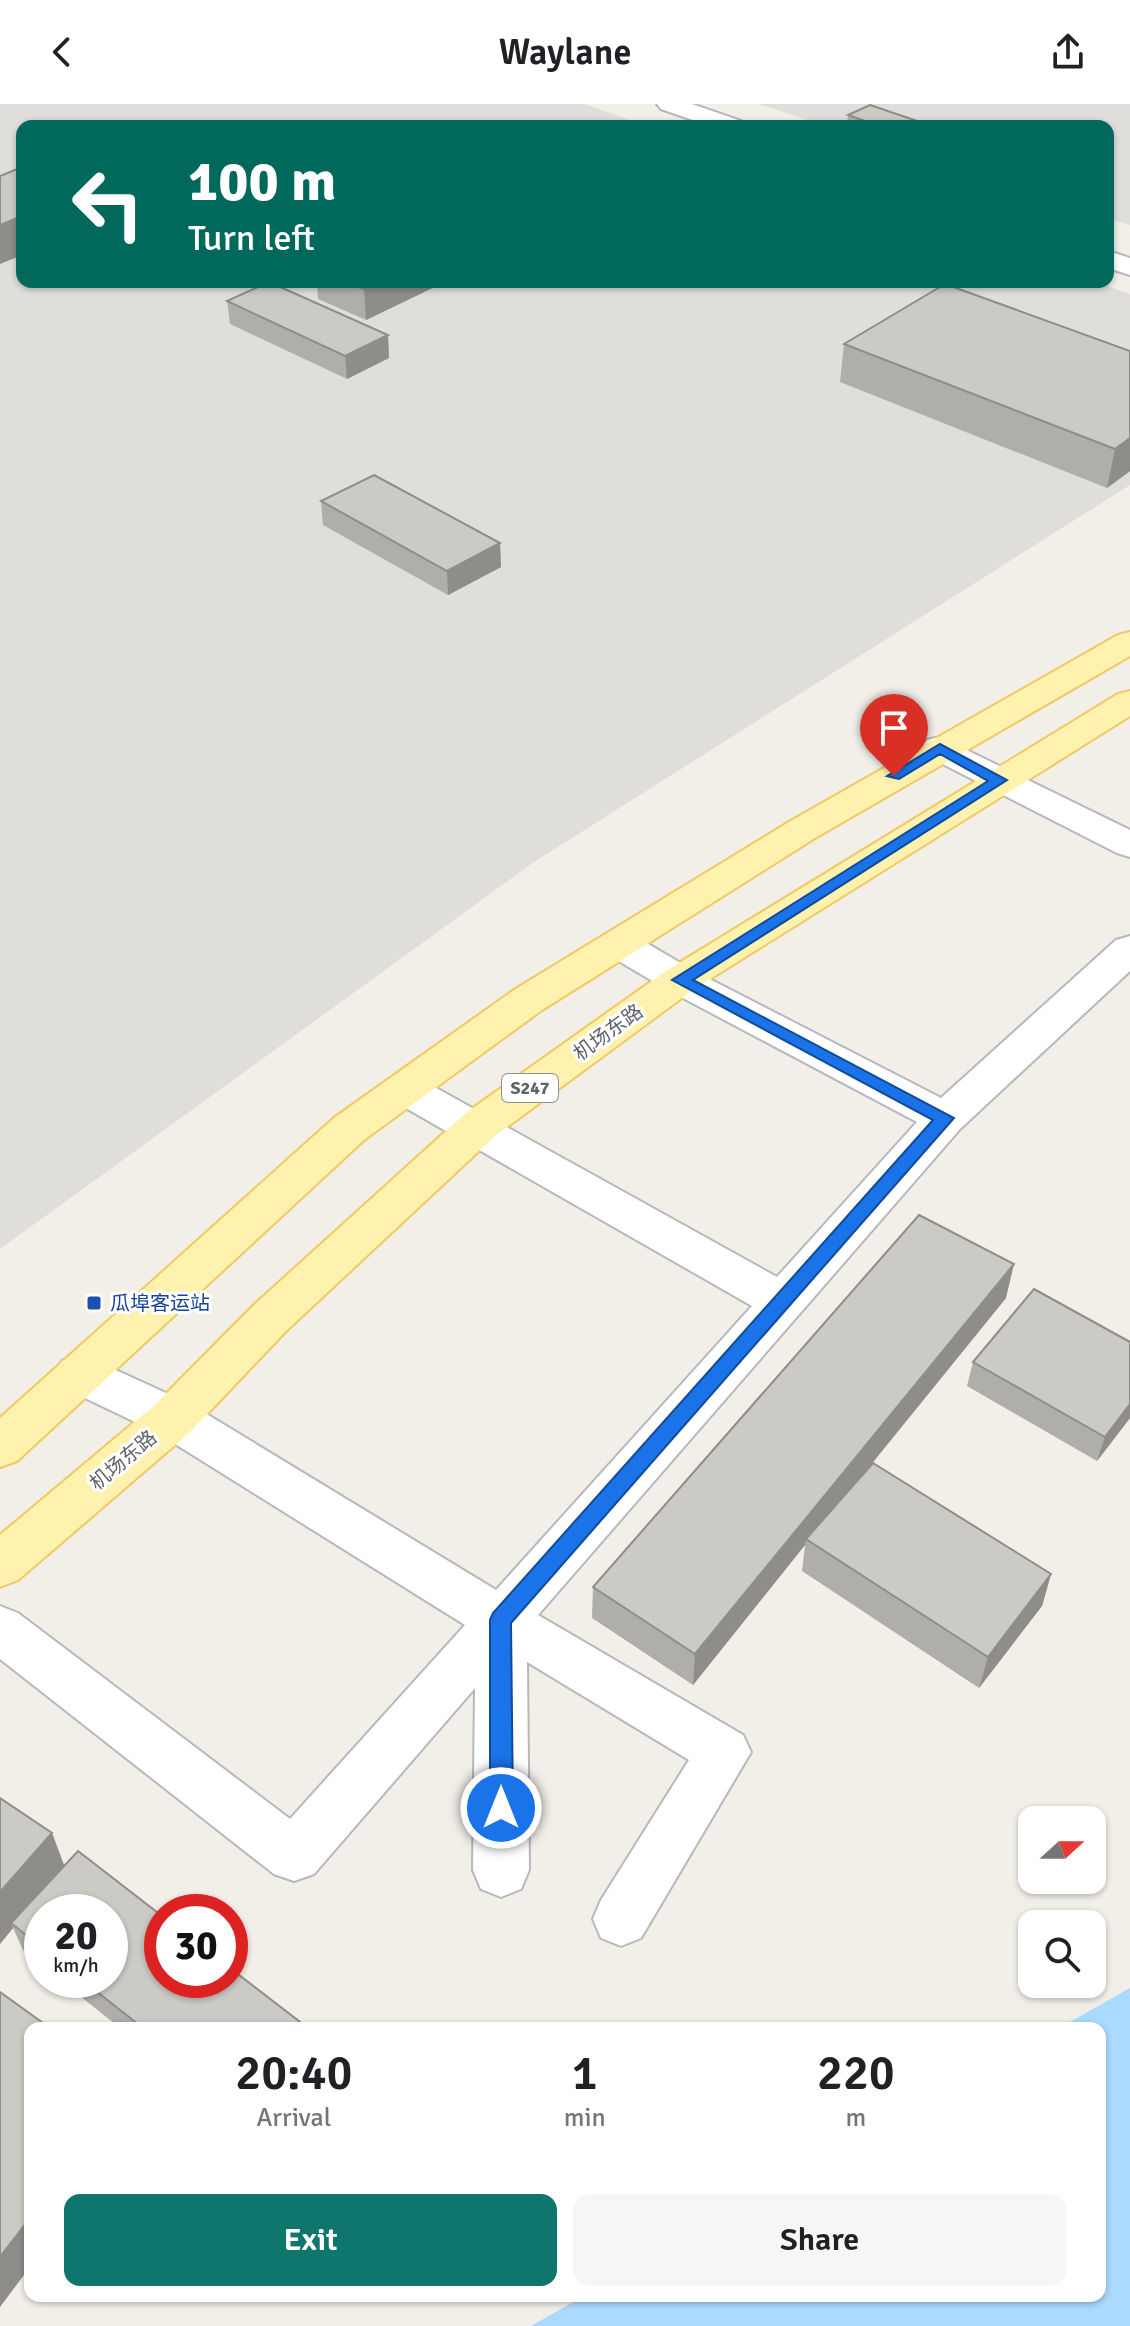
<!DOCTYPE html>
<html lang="en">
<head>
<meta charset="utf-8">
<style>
  :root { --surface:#fff; --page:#f6f6f6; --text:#202124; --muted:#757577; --accent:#0f766e }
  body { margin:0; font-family:Signika,"Noto Sans SC",sans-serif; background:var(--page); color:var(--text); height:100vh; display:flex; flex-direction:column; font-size:30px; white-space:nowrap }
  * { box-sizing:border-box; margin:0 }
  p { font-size:26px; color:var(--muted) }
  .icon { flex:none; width:44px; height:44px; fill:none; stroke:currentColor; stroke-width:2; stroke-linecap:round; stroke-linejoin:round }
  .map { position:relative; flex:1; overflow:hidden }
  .panel { position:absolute; left:24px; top:1918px; width:1082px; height:280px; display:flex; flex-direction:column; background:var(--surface); border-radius:16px; box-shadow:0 2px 6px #0004 }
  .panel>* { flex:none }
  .banner { position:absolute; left:16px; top:16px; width:1098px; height:168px; border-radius:16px; box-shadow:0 2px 6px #0004; background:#00695c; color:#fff; overflow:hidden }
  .needle { width:52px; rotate:69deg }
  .fabs { position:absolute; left:1018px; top:1702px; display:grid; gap:16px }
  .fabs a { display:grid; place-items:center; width:88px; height:88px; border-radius:16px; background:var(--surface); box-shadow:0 2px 6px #0004; font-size:40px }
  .speed { position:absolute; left:24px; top:1790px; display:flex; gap:16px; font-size:40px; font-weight:700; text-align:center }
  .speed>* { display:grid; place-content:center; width:104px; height:104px; border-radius:50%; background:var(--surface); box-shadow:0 2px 6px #0004; line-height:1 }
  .speed small { font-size:20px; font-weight:400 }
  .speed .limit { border:12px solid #d22; background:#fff; color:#111 }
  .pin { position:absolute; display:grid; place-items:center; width:68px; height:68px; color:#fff; margin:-82px -34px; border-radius:50% 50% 50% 0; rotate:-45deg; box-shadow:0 0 8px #0007 }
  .pin .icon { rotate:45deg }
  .me { position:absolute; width:88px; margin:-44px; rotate:0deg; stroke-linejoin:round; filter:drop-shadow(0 0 6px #0008) }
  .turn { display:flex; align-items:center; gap:28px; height:168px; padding:0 40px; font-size:36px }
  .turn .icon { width:104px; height:104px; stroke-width:2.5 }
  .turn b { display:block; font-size:56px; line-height:68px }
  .eta { display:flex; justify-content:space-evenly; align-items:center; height:136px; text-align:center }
  .eta b { font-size:48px; font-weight:600; line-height:56px }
  .button { display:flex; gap:16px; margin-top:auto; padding:16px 40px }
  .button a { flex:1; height:92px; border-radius:16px; background:var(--accent); color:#fff; font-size:32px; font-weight:600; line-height:92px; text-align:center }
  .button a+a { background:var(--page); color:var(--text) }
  header { display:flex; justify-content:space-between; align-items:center; height:104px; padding:0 40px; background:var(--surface); font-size:36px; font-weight:600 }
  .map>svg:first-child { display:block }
  .industrial { fill:#e0deda }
  .water { fill:#aadaff }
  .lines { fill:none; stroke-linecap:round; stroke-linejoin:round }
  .street-casing { stroke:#b5b8bc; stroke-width:4 }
  .secondary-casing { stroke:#b6babf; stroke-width:4 }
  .primary-casing { stroke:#f2c960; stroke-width:4 }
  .street { fill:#fff; fill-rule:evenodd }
  .secondary { fill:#fff; fill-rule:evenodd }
  .primary { fill:#fff2af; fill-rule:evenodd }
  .wall { fill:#afaea9 }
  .shaded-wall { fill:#8f8d8a }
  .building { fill:#cccac5; stroke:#8f8d8a; stroke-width:2 }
  .route { fill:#1a73e8; stroke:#114b97; stroke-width:2 }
  .transit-dot { fill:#1a4fb4; stroke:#fff; stroke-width:3 }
  .labels { text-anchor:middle; stroke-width:6; stroke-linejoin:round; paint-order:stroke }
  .shield { fill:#fff; stroke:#8f9295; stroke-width:2 }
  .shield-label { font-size:18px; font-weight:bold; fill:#5f6368 }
  .street-label { font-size:20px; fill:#5f6368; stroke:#fff }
  .transit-label { font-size:20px; fill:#164399; stroke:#fff; text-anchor:start }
</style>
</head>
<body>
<header><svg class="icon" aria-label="back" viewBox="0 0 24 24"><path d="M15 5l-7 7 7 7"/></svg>Waylane<svg class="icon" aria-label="share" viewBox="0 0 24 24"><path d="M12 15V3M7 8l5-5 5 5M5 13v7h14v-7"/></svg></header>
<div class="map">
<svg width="1130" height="2222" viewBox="0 0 1130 2222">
  <rect width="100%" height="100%" fill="#f1efe8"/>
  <path class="industrial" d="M 0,0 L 584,0 L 647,22 L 22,22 L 22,178 L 1096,178 L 1130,190 L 1130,381 L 534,758 L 0,1145 Z
    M 759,0 L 1130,0 L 1130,121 L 1108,114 L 1108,22 L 826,22 Z"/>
  <path class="water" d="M 1130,1884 L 1130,2222 L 531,2222 L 584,2192 L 1100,2192 L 1100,1924 L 1059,1924 Z"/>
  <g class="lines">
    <defs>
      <path id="street" d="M 940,633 L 1130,726 L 1130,753 L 1117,749 L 927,652 L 922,644 L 927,636 Z
        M 619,827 L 633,831 L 694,867 L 941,994 L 1116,836 L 1130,832 L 1130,867 L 960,1025 L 538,1511 L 743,1631 L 751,1648 L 641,1834 L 621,1842 L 601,1834 L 593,1815 L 601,1796 L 689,1656 L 527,1558 L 529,1766 L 521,1785 L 501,1793 L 481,1785 L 473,1766 L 475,1584 L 314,1770 L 294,1777 L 274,1770 L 0,1555 L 0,1502 L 18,1509 L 290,1715 L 465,1521 L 156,1328 L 62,1283 L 56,1270 L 62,1257 L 79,1251 L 96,1257 L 190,1300 L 496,1486 L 752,1202 L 390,995 L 384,985 L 390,975 L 405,970 L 420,975 L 777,1173 L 917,1018 L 666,885 L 605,849 L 600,840 L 605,831 Z"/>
      <path id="secondary" d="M 657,0 L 692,0 L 741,17 L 745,22 L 710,22 L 661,5 Z
        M 1108,147 L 1130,154 L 1130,171 L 1108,164 Z"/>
      <path id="primary" d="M 1130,528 L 1130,552 L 815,734 L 542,906 L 364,1036 L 17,1357 L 0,1363 L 0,1314 L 334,1014 L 514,886 L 789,718 L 1118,531 Z
        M 1130,587 L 1130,612 L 694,885 L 496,1031 L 286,1227 L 190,1328 L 18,1476 L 0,1483 L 0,1431 L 156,1300 L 254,1201 L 466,1009 L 666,867 L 1118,590 Z"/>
    </defs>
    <use href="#street" class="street-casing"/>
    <use href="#secondary" class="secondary-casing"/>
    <use href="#primary" class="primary-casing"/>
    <use href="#street" class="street"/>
    <use href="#secondary" class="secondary"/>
    <use href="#primary" class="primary"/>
  </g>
  <path class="wall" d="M 848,11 L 932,22 L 847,22 Z
    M 317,178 L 445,178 L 366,216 L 318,195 Z
    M 227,197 L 388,231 L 389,254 L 347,275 L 230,220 Z
    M 844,240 L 1130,247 L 1130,367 L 1107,384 L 840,278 Z
    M 321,397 L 500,439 L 501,463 L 448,491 L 323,421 Z
    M 1006,1194 L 857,1378 L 1051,1470 L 1042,1502 L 979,1584 L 802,1467 L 805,1441 L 693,1581 L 592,1514 L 593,1483 Z
    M 973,1258 L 1130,1314 L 1097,1357 L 967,1282 Z
    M 52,1729 L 64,1761 L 308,1924 L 120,1924 L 60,1876 L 110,1876 L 42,1808 L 42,1861 L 23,1846 L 13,1824 L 0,1840 Z"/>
  <path class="shaded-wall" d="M 22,112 L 22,151 L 0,160 L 0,121 Z
    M 379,178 L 445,178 L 366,216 L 364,185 Z
    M 388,231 L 389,254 L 347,275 L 345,252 Z
    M 1130,334 L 1130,367 L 1107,384 L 1115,345 Z
    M 500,439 L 501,463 L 448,491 L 447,467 Z
    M 1014,1160 L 1006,1194 L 809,1437 L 806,1435 L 805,1441 L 693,1581 L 695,1550 Z
    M 1130,1300 L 1130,1314 L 1097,1357 L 1105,1333 Z
    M 1051,1470 L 1042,1502 L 979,1584 L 988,1553 Z
    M 52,1729 L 65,1764 L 11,1819 L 13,1824 L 0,1840 L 0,1788 Z
    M 30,2114 L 30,2163 L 0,2203 L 0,2153 Z"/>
  <path class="building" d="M 870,1 L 932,22 L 879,22 L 848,11 Z
    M 22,63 L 22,112 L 0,121 L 0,72 Z
    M 269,178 L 388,231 L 345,252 L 227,197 Z
    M 348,178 L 379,178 L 364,185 Z
    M 945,180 L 1130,247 L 1130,334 L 1115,345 L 844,240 Z
    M 374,371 L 500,439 L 447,467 L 321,397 Z
    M 919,1111 L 1014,1160 L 695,1550 L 593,1483 Z
    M 1034,1185 L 1130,1238 L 1130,1300 L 1105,1333 L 973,1258 Z
    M 873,1359 L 1051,1470 L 988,1553 L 806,1435 Z
    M 0,1694 L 52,1729 L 0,1788 Z
    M 78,1747 L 162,1812 L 162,1876 L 230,1876 L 230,1864 L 308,1924 L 143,1924 L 82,1876 L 110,1876 L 110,1808 L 42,1808 L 42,1844 L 11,1819 Z
    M 0,1888 L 50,1924 L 30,1924 L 30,2114 L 0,2153 Z"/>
  <path class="route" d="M 940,640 L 1007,676 L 693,876 L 954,1014 L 511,1519 L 513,1704 L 509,1711 L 501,1714 L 493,1711 L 490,1704 L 490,1516 L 493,1509 L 933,1016 L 672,876 L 988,677 L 940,650 L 899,675 L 887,672 Z"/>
  <rect class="transit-dot" x="86" y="1191" width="16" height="16" rx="4"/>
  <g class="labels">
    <rect class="shield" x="502" y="970" width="56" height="28" rx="6"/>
    <g class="shield-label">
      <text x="530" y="990">S247</text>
    </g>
    <g class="street-label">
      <text transform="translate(608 928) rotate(-36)" y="7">机场东路</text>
      <text transform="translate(123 1356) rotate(-40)" y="7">机场东路</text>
    </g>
    <g class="transit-label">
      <text x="110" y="1206">瓜埠客运站</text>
    </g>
  </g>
</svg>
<div class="fabs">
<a><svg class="needle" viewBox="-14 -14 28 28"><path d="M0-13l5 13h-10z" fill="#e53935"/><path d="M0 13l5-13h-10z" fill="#757577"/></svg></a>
<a><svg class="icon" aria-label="search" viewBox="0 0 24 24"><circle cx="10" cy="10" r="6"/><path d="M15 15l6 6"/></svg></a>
</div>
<div class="speed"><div>20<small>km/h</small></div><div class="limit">30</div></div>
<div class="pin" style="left:894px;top:672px;background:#d93025"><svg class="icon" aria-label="arrive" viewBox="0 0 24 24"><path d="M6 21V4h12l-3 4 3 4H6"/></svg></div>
<svg class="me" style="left:501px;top:1704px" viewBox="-20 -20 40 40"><circle r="17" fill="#1a73e8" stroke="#fff" stroke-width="3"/><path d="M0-11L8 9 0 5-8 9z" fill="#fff"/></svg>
<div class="banner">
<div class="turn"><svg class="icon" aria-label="left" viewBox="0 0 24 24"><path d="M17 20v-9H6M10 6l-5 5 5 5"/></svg><div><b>100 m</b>Turn left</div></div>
</div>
<section class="panel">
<div class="eta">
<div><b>20:40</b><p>Arrival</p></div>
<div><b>1</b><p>min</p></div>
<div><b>220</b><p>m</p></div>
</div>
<div class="button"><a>Exit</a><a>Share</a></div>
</section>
</div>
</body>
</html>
